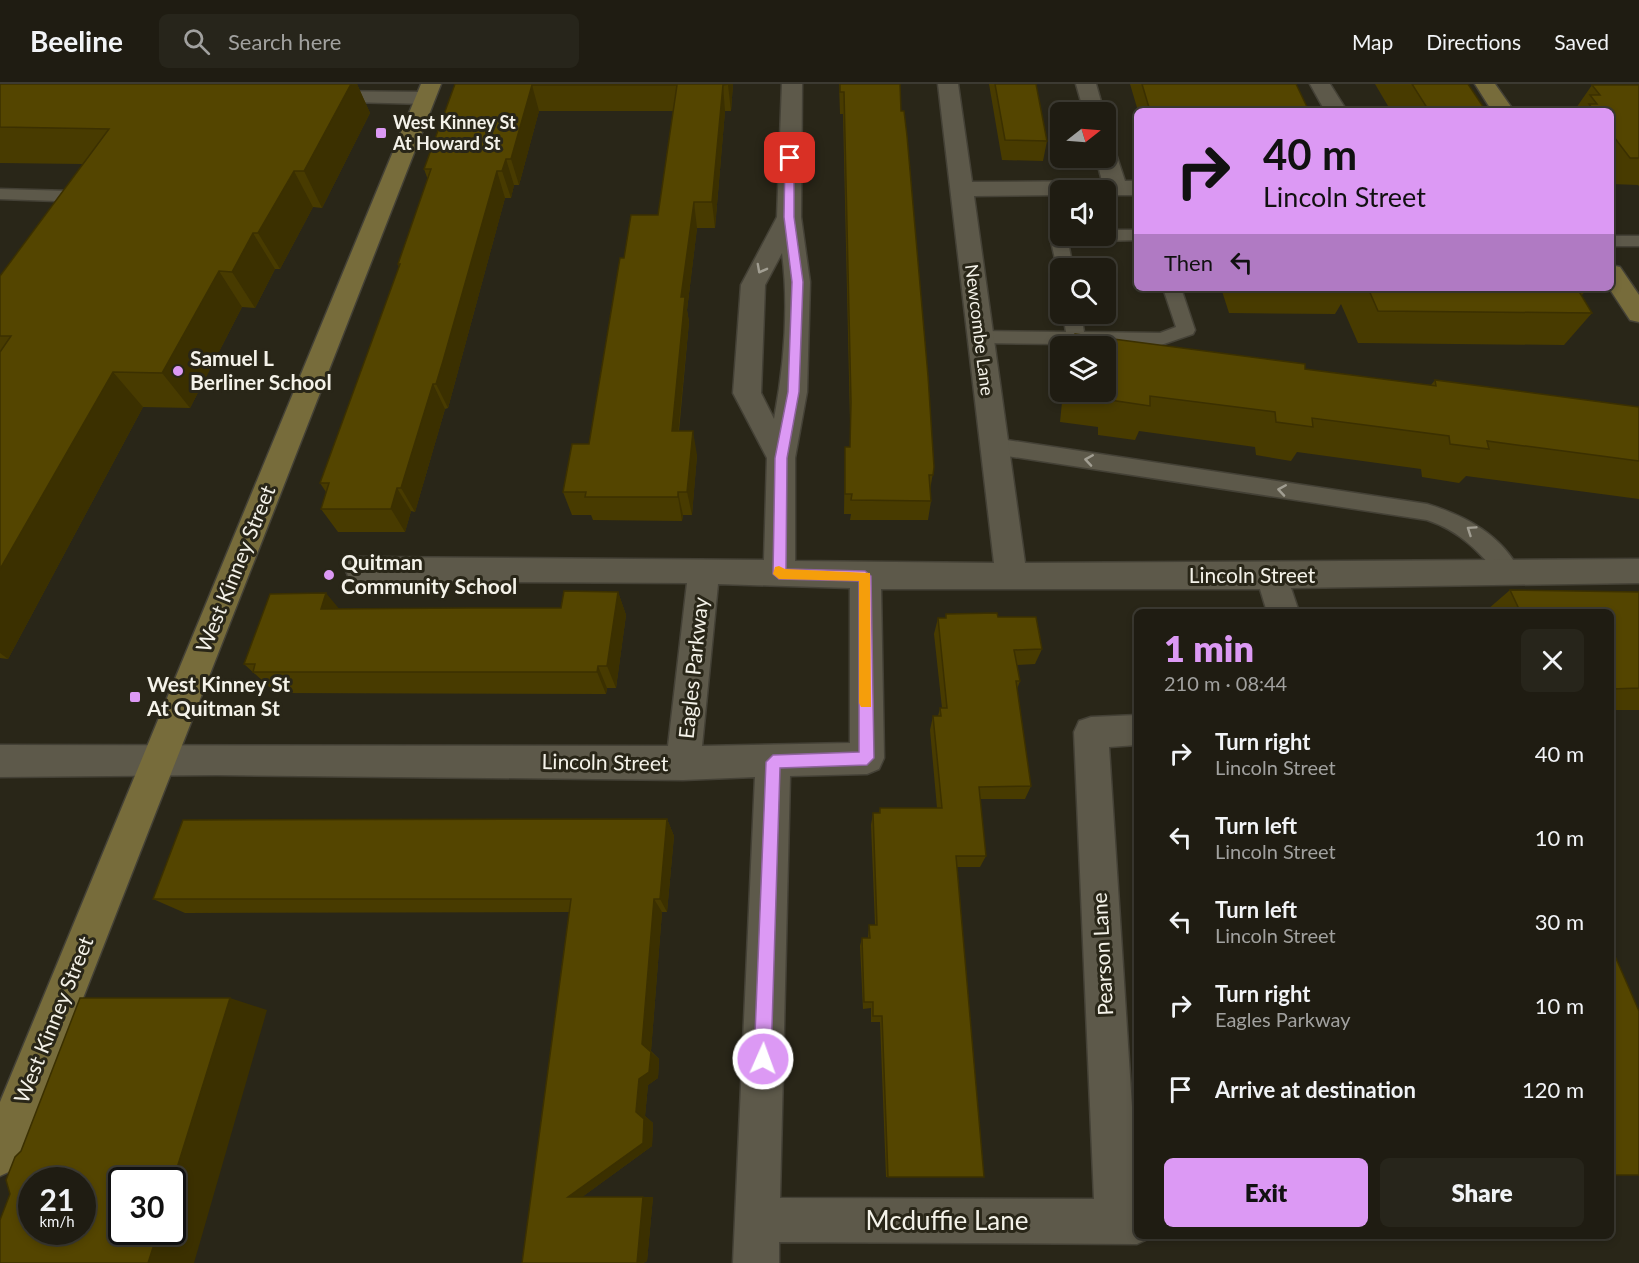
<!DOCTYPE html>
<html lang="en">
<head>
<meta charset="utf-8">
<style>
  :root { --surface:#1f1c12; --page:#27251b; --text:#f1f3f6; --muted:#a1a19f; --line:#3c3a32; --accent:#dc99f4 }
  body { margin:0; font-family:Lato,sans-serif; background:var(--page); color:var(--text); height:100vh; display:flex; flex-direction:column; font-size:22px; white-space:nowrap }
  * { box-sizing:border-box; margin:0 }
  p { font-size:20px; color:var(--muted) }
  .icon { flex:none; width:33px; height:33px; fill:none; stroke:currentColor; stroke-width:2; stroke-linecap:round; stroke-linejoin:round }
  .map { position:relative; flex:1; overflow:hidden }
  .drawer { position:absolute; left:1134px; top:525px; width:480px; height:630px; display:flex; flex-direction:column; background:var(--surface); border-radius:9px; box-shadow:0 3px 9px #0003,0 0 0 2px var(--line) }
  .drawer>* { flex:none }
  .banner { position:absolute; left:1134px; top:24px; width:480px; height:183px; border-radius:9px; box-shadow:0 3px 9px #0003,0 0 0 2px var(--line); background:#dc99f4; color:#111; overflow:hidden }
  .needle { width:39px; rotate:73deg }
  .fabs { position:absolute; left:1050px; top:18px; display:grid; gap:12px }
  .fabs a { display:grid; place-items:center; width:66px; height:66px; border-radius:9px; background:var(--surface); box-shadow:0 3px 9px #0003,0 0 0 2px var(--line); font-size:30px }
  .speed { position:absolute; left:18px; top:1083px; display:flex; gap:12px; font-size:30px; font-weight:700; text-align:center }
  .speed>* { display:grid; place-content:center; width:78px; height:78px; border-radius:50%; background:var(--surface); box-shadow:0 3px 9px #0003,0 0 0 2px var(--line); line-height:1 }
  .speed small { font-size:15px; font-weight:400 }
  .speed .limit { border:3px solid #111; border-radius:9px; background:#fff; color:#111 }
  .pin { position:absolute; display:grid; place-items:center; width:51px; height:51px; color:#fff; margin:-26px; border-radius:12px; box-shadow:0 3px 9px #0006 }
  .me { position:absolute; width:66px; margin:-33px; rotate:2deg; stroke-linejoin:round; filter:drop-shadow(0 0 4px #0008) }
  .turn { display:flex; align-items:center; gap:21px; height:126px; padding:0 30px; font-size:27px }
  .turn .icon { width:78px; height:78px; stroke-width:2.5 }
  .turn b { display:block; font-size:42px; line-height:51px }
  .then { display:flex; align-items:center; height:57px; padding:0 30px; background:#0003; gap:12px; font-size:22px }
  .round { display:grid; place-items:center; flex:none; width:63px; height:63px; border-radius:9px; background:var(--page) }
  .overview { display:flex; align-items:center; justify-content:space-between; height:102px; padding:0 30px }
  h1 { font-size:36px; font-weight:800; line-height:45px; color:var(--accent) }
  .primary-button { display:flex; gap:12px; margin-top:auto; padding:12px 30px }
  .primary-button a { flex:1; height:69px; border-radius:9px; background:var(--accent); color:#111; font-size:24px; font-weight:800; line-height:69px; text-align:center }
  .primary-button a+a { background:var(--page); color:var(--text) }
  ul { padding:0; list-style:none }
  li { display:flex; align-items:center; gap:18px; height:84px; padding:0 30px }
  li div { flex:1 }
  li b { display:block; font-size:22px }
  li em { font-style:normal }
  header { display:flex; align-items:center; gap:36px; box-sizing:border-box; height:84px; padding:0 30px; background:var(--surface); border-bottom:2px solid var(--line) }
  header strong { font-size:28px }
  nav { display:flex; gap:33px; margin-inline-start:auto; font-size:21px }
  .search { width:420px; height:54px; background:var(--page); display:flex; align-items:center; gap:15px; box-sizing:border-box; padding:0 21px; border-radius:9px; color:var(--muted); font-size:22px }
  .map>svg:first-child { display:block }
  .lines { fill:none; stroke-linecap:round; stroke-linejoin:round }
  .lane-casing { stroke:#444136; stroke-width:3 }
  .street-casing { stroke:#444136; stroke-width:3 }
  .secondary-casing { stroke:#444136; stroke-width:3 }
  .lane { fill:#5d594a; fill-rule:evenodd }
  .street { fill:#5d594a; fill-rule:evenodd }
  .secondary { fill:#776c3b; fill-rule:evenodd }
  .wall { fill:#483b00 }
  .shaded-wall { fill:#3b3000 }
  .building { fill:#544500; stroke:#3b3000; stroke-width:1.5; fill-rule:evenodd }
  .oneway { stroke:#a19e92 }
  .route { fill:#dc99f4; stroke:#8f639f; stroke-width:1.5 }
  .slow { fill:#f59e0b }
  .poi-dot { fill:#dc99f4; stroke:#292618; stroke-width:2 }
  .labels { text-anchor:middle; stroke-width:6; stroke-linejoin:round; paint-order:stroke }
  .far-poi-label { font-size:18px; font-weight:bold; fill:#f4f2e9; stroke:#292618; text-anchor:start }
  .far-street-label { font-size:18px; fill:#f4f2e9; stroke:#292618 }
  .poi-label { font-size:21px; font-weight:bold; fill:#f4f2e9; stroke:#292618; text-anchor:start }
  .street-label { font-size:21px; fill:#f4f2e9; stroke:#292618 }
  .near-street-label { font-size:26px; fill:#f4f2e9; stroke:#292618 }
</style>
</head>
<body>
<header>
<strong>Beeline</strong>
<div class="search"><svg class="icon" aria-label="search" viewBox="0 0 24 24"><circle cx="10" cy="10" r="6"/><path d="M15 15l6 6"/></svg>Search here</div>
<nav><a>Map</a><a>Directions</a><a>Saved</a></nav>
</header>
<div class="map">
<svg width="1639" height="1179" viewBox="0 0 1639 1179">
  <rect width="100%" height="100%" fill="#292618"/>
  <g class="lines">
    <defs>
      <path id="lane" d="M 0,105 L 69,107 L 77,112 L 62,134 L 56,135 L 48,130 L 57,117 L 0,115 Z
        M 1106,146 L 1137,146 L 1137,156 L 1068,158 L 1073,184 L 1060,184 L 1060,189 L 1058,188 L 1050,153 L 1053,149 L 1106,152 Z
        M 1611,152 L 1639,152 L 1639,162 L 1611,162 Z
        M 1163,204 L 1181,204 L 1195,246 L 1193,250 L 1161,261 L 980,259 L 973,258 L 971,253 L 973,248 L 980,247 L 1066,248 L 1063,230 L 1081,230 L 1084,248 L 1160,249 L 1176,243 Z
        M 994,354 L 1427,420 C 1466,432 1502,451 1521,489 L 1518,495 L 1510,498 L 1502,495 C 1480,469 1461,447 1427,436 L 994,370 L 987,367 L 984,362 L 987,357 Z"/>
      <path id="street" d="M 782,0 L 802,0 L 801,133 L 810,198 L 807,308 L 795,374 L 795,477 L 994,479 L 938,0 L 958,0 L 972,98 L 1102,97 L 1096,74 L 1106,74 L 1106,62 L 1114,64 L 1125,97 L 1137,97 L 1137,111 L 1106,111 L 1106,106 L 1060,106 L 1060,111 L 974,112 L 1025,479 L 1639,475 L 1639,499 L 1291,504 L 1299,528 L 1267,528 L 1260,505 L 881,505 L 884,674 L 879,685 L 867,690 L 790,692 L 780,1114 L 1094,1115 L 1074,648 L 1079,637 L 1091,633 L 1137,631 L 1137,661 L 1109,663 L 1137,1101 L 1137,1152 L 1154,1152 L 1137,1160 L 779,1158 L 779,1179 L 733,1179 L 755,693 L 683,696 L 217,691 L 0,693 L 0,661 L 668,662 L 687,499 L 360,497 L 349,494 L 345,485 L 349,476 L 360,473 L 764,476 L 767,374 L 733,309 L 741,201 L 777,133 ZM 782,169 C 789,222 784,282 774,335 L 761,309 L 765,201 ZM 718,500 L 850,504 L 850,659 L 702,662 Z
        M 1076,0 L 1096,0 L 1104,28 L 1084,28 Z
        M 1310,0 L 1330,0 L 1347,27 L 1325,27 Z
        M 318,7 L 425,8 L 432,10 L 435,14 L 432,18 L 425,20 L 311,17 L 308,13 L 311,9 Z"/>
      <path id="secondary" d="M 421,0 L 441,0 L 22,1070 L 15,1085 L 0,1092 L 0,1018 Z
        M 1475,0 L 1495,0 L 1514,27 L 1492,27 Z
        M 1611,181 L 1620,183 L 1639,211 L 1639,238 L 1630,236 L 1609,204 L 1611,204 Z"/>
    </defs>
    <use href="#lane" class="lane-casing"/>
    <use href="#street" class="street-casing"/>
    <use href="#secondary" class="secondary-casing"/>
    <use href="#lane" class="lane"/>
    <use href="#street" class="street"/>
    <use href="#secondary" class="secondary"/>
  </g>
  <path class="wall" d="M 0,0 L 357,0 L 370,29 L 322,124 L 313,123 L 280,185 L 275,185 L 255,224 L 242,223 L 190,324 L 143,323 L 8,575 L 0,574 L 0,192 L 83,80 L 0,79 Z
    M 455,0 L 733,0 L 731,27 L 725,27 L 715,144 L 697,144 L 687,226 L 689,238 L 679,347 L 697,371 L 692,431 L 683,431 L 682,437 L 593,436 L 591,431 L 572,431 L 563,408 L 589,360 L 624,174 L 658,131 L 673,27 L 539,27 L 519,101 L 514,101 L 511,114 L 505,114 L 448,324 L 445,325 L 415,428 L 411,427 L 405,448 L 338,448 L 321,425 L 326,408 L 320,399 L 399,183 L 398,180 L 428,96 L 424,85 Z
    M 839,0 L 900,0 L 901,27 L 934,383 L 930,406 L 931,417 L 928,436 L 850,436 L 851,430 L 844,430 L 845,363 L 850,363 L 850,339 L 843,30 L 840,30 Z
    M 989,0 L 1036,0 L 1047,57 L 1043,77 L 1002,76 Z
    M 1130,0 L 1296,0 L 1309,27 L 1138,27 Z
    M 1375,0 L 1468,0 L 1486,27 L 1391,27 Z
    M 1592,1 L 1639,1 L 1639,102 L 1638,101 L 1611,100 L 1611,27 L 1574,27 Z
    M 1221,204 L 1588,204 L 1581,212 L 1592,229 L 1564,261 L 1358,259 L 1341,220 L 1335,230 L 1229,229 Z
    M 1075,250 L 1305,285 L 1431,301 L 1435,296 L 1639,323 L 1639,415 L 1466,392 L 1459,399 L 1422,393 L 1421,385 L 1297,368 L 1291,377 L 1256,371 L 1255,363 L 1139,347 L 1135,356 L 1098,351 L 1098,343 L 1060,338 L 1063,308 L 1106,308 L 1106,262 L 1071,262 Z
    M 1510,506 L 1639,508 L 1639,626 L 1611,626 L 1611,528 L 1386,528 L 1387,526 L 1488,525 Z
    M 618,508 L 626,531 L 616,604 L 607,604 L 606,610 L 276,609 L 244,580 L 339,525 L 561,524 Z
    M 946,530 L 998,533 L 1042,565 L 1035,580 L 1017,581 L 1020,597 L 1017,605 L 1031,702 L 1025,715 L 980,715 L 986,772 L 980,783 L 957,783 L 984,1093 L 886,1093 L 880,938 L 871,938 L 871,924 L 863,925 L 860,862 L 862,854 L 868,854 L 869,841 L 875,841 L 871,741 L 873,729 L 879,729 L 880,724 L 937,724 L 930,646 L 933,632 L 938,632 L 940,624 L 942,624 L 934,550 L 938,534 L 945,534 Z
    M 667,735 L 674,752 L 667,828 L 662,828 L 651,967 L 659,975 L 658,994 L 648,1001 L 645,1032 L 653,1039 L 652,1062 L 582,1113 L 653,1113 L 647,1177 L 643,1179 L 522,1179 L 569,828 L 185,829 L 153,815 Z"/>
  <path class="shaded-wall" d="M 351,0 L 357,0 L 370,29 L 322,124 L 304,87 Z
    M 729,0 L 733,0 L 731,27 L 728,1 Z
    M 532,1 L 539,27 L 519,101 L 511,75 Z
    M 723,1 L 725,27 L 715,144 L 712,118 Z
    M 506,75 L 514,101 L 511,114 L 502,87 Z
    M 294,87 L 313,123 L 280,185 L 258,149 Z
    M 497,87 L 505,114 L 448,324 L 436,300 Z
    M 694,118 L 697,144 L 687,226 L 689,238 L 676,371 L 672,347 L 681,213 Z
    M 253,149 L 275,185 L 255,224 L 232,188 Z
    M 219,187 L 242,223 L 190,324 L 162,289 Z
    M 113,288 L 143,323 L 8,575 L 0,569 L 0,485 Z
    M 433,300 L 445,325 L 415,428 L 401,404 Z
    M 693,347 L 697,371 L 692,431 L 687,408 Z
    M 397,404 L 411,427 L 405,448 L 391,425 Z
    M 678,408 L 683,431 L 682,437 L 678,413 Z
    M 618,508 L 626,531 L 616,604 L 607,582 Z
    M 326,509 L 346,533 L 321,525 Z
    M 598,582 L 607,604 L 606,610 L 597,588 Z
    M 667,735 L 674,752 L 667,828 L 660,815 Z
    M 654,815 L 662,828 L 651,967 L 642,960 Z
    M 230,914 L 267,926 L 194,1179 L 148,1179 L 158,1148 L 172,1148 L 172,1100 Z
    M 651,968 L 659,975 L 658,994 L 648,1001 L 645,1032 L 653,1039 L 652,1062 L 582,1113 L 568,1113 L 636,1028 L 639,995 Z
    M 643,1113 L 653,1113 L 647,1177 L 643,1179 L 637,1179 Z"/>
  <path class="building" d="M 0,0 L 351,0 L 304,87 L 294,87 L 258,149 L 253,149 L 232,188 L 219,187 L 162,289 L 113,288 L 0,485 L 0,268 L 11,252 L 0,252 L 0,192 L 109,45 L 0,43 Z
    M 455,0 L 729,0 L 723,1 L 712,118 L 694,118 L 681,213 L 685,213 L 672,347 L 693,347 L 687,408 L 678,408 L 678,413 L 585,413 L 586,408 L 563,408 L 572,360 L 589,360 L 620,174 L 624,174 L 631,131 L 658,131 L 677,1 L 532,1 L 511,75 L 506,75 L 502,87 L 497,87 L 443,277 L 436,300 L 433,300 L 401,404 L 397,404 L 391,425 L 321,425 L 329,399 L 320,399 L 400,180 L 398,180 L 431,85 L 424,85 Z
    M 840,0 L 900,0 L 901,27 L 904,27 L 907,52 L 928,292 L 934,383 L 933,391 L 929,391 L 931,417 L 851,416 L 852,410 L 845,410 L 845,363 L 850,363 L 851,318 L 844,8 L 840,8 Z
    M 995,0 L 1036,0 L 1047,57 L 1005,56 Z
    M 1142,0 L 1296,0 L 1309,27 L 1150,27 Z
    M 1412,0 L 1468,0 L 1486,27 L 1429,27 Z
    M 1592,1 L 1639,1 L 1639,74 L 1630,74 L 1611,49 L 1611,27 L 1594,27 L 1589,20 L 1597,20 L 1590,11 L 1600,11 Z
    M 1368,204 L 1577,204 L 1592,229 L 1378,227 Z
    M 1075,250 L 1305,280 L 1305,285 L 1436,302 L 1435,296 L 1639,323 L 1639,377 L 1487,357 L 1489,365 L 1450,360 L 1449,352 L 1312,334 L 1313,343 L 1276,338 L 1275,328 L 1150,312 L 1150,322 L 1110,316 L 1111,308 L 1104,308 L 1106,308 L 1106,262 L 1074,262 Z
    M 1510,506 L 1639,508 L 1639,604 L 1611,605 L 1611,528 L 1388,528 L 1387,526 L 1519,525 Z
    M 564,507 L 618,508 L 607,582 L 598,582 L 597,588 L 253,588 L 255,580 L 244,580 L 270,510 L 326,509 L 321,525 L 470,524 L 561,524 Z
    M 1148,527 L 1247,527 L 1247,528 L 1148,528 Z
    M 997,529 L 998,533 L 1036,533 L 1042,565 L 1014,566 L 1020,597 L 1016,597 L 1031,702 L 979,703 L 986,772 L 956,772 L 984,1093 L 888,1093 L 882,932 L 873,932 L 873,918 L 864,918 L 862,854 L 870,854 L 869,841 L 877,841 L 873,729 L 880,729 L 880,724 L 942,724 L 933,632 L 941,632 L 940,624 L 947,624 L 938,534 L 946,534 L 946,530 Z
    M 667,735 L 660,815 L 654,815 L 642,960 L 651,968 L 649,988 L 639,995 L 636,1028 L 644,1035 L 643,1059 L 568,1113 L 643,1113 L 637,1179 L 522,1179 L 571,815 L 153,815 L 183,736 Z
    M 1611,863 L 1639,927 L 1639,1091 L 1611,1091 Z
    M 80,914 L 230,914 L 172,1100 L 172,1096 L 122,1096 L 122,1148 L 158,1148 L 148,1179 L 0,1179 L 0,1136 L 10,1110 L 6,1096 L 15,1073 L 21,1067 ZM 32,1096 L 82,1096 L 82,1148 L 32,1148 Z"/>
  <defs><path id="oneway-chevron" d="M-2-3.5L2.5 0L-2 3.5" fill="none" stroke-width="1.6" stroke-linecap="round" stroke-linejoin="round" transform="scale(1.5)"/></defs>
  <g class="oneway">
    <use href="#oneway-chevron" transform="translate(761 185) rotate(118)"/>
    <use href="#oneway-chevron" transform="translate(1089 376) rotate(-171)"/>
    <use href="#oneway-chevron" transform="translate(1282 406) rotate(-171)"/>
    <use href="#oneway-chevron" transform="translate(1471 446) rotate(-146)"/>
  </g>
  <path class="route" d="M 790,72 L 794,74 L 794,133 L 803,198 L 799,308 L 787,374 L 786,485 L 865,487 L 871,492 L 874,674 L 867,681 L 780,684 L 771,975 L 769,981 L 763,984 L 757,981 L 754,975 L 766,678 L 773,671 L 859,668 L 859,497 L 779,495 L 773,490 L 775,374 L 788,308 L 792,198 L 784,133 L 785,74 Z"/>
  <path class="slow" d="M 779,482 L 785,485 L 870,489 L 871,623 L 861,623 L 859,619 L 859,497 L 779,495 L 773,490 L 775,483 Z"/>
  <g class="poi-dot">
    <rect x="375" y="43" width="12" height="12" rx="3"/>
    <circle cx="178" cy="287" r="6"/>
    <circle cx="329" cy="491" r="6"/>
    <rect x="129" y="607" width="12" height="12" rx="3"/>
  </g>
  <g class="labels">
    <g class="far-poi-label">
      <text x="393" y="45">West Kinney St<tspan x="393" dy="21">At Howard St</tspan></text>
    </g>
    <g class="far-street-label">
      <text transform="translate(979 246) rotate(83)" y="6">Newcombe Lane</text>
    </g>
    <g class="poi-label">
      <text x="190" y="282">Samuel L<tspan x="190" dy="24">Berliner School</tspan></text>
      <text x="341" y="486">Quitman<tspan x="341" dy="24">Community School</tspan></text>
      <text x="147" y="608">West Kinney St<tspan x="147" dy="24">At Quitman St</tspan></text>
    </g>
    <g class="street-label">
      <text transform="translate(236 485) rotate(-68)" y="7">West Kinney Street</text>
      <text x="1252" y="499">Lincoln Street</text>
      <text transform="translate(694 584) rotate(-84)" y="7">Eagles Parkway</text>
      <text transform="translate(605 679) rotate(1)" y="7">Lincoln Street</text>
      <text transform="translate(1103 870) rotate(-93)" y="7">Pearson Lane</text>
      <text transform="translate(54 936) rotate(-68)" y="7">West Kinney Street</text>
    </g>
    <g class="near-street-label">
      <text x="947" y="1146">Mcduffie Lane</text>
    </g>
  </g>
</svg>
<div class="fabs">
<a><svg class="needle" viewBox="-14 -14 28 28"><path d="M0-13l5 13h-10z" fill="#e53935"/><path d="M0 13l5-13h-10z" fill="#a1a19f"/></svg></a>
<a><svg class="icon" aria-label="sound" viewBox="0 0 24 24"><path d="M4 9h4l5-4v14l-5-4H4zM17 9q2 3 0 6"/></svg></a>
<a><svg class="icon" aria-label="search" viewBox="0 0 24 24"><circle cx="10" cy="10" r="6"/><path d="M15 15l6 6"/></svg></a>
<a><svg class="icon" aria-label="layers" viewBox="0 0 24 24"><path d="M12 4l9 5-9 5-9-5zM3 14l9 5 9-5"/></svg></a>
</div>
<div class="speed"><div>21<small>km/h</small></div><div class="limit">30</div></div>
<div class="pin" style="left:790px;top:74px;background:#d93025"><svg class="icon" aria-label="arrive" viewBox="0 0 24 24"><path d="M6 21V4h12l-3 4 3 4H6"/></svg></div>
<svg class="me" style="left:763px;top:975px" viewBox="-20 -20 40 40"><circle r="17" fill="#dc99f4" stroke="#fff" stroke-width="3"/><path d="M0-11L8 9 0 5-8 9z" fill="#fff"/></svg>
<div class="banner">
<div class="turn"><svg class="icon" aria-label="right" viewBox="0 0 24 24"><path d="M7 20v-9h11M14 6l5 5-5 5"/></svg><div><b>40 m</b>Lincoln Street</div></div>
<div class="then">Then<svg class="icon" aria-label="left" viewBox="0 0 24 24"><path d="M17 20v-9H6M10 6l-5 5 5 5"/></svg></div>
</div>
<section class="drawer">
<div class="overview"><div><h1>1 min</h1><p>210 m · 08:44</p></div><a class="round"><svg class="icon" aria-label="close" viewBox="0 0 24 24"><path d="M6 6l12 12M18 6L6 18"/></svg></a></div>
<ul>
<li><svg class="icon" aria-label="right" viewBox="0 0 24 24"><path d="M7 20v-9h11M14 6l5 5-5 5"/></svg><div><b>Turn right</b><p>Lincoln Street</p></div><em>40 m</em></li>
<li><svg class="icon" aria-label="left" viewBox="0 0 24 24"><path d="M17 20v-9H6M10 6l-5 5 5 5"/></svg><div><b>Turn left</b><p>Lincoln Street</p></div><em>10 m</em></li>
<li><svg class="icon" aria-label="left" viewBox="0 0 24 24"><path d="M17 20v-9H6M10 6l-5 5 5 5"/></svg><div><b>Turn left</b><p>Lincoln Street</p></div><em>30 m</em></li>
<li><svg class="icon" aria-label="right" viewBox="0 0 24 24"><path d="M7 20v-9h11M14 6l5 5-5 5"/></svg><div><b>Turn right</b><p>Eagles Parkway</p></div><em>10 m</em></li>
<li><svg class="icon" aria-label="arrive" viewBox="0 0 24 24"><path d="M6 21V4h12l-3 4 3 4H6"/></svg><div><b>Arrive at destination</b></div><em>120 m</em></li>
</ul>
<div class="primary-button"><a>Exit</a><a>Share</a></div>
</section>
</div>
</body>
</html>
